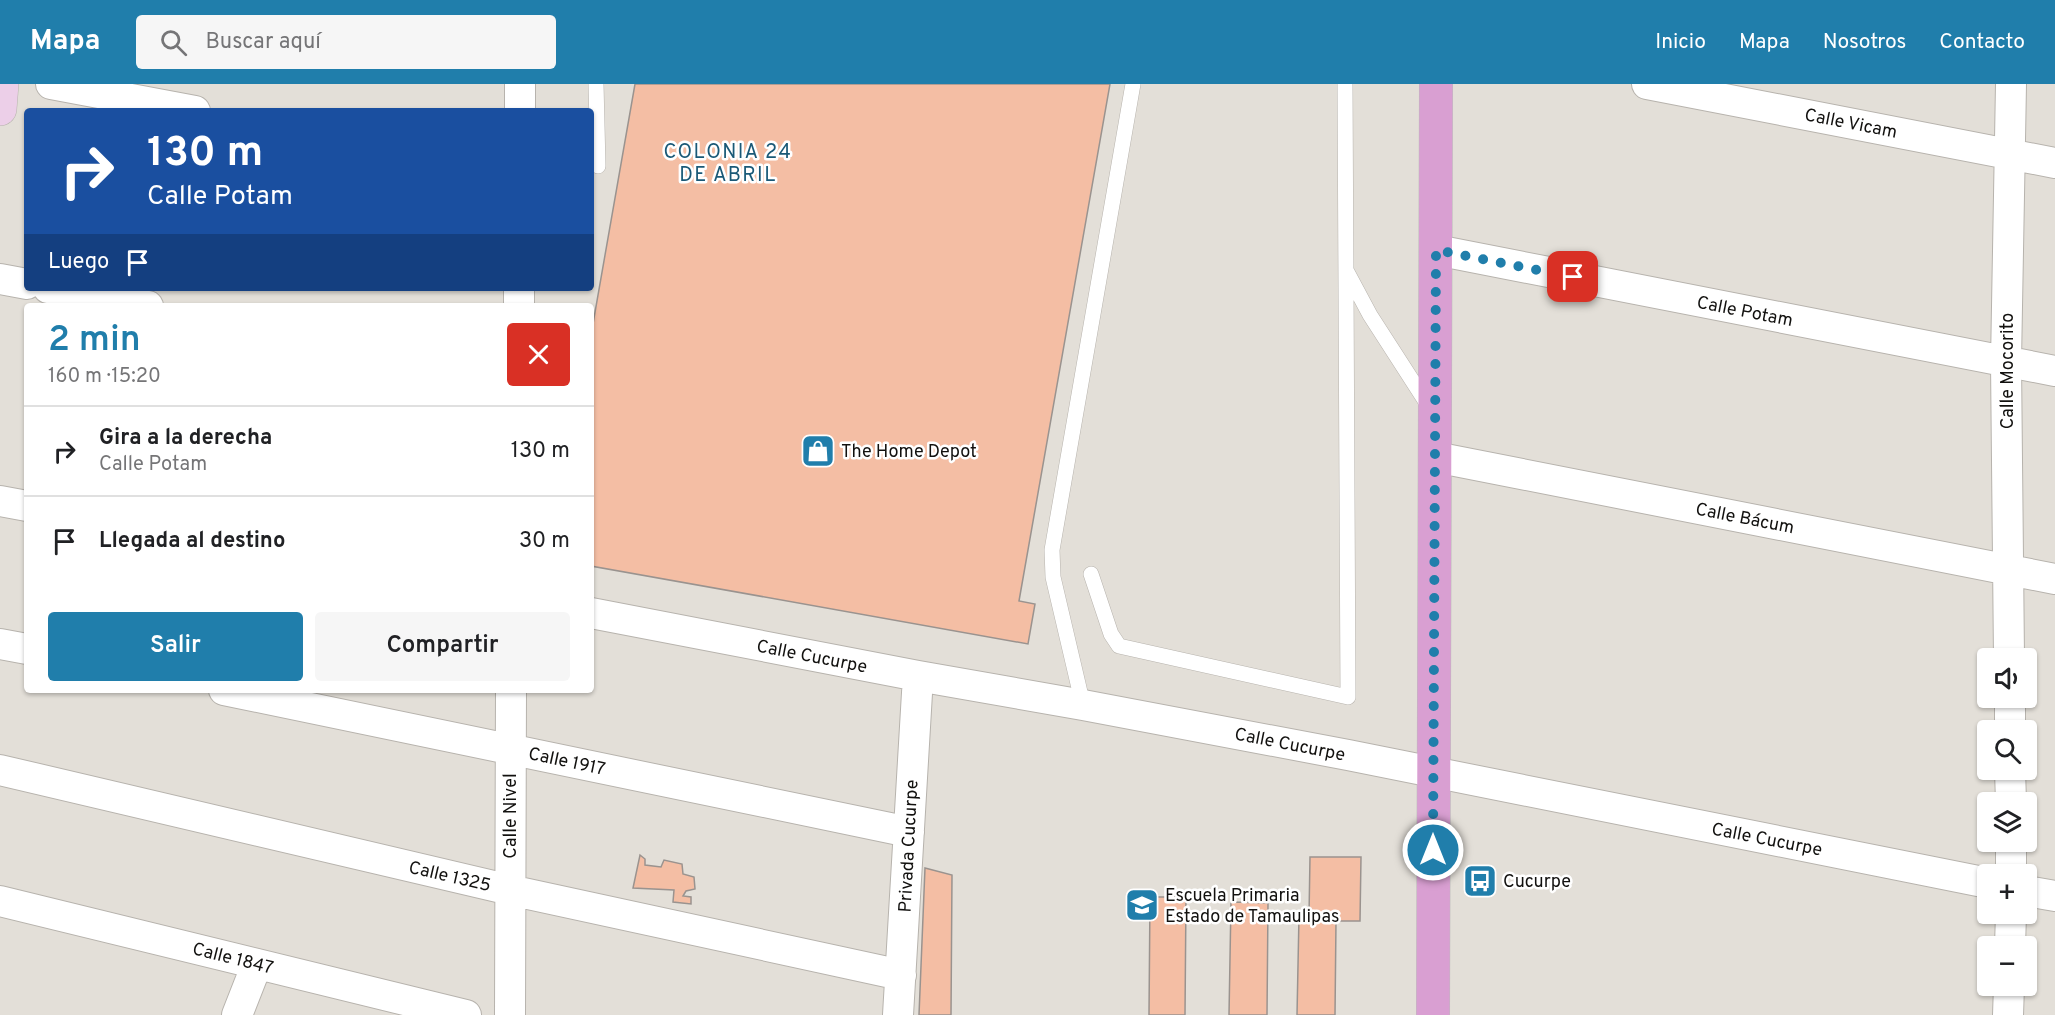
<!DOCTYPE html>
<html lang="es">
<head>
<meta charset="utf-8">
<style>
  :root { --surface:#fff; --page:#f6f6f6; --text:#202124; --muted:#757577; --line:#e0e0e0; --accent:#207eab }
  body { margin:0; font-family:Overpass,sans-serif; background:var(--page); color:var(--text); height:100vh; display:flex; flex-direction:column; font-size:22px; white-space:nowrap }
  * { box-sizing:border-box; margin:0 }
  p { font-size:20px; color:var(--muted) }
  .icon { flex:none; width:33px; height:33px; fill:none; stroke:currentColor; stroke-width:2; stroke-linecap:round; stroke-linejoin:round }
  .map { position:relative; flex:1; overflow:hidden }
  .drawer { position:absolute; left:24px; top:219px; width:570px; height:390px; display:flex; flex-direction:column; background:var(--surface); border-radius:6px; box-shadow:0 2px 4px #0004 }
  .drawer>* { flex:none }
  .hud { position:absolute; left:24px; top:24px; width:570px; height:183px; border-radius:6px; box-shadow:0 2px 4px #0004; background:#1a4fa0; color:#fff; overflow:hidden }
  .fabs { position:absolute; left:1977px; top:564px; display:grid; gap:12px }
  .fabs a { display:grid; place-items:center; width:60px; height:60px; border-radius:6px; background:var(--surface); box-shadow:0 2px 4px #0004; font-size:30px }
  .pin { position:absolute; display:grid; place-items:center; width:51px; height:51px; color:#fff; margin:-26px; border-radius:12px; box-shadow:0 3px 9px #0006 }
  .me { position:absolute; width:66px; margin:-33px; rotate:0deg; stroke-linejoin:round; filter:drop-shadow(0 0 4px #0008) }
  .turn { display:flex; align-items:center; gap:21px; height:126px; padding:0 24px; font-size:27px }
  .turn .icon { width:78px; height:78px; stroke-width:2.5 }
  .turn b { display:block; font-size:42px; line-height:51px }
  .then { display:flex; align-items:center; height:57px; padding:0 24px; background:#0003; gap:12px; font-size:22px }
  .round { display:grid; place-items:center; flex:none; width:63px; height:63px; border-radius:6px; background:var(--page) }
  .headline { display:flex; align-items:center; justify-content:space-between; height:102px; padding:0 24px }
  h1 { font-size:36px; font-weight:600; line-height:45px; color:var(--accent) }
  .primary-button { display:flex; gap:12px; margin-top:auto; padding:12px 24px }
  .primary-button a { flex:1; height:69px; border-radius:6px; background:var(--accent); color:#fff; font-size:24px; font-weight:600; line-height:69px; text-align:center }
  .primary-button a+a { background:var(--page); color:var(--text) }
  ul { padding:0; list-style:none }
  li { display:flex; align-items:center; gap:18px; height:90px; padding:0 24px; border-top:2px solid var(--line) }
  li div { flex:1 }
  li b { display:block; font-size:22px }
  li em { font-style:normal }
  header { display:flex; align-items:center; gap:36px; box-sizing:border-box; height:84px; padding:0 30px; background:var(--accent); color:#fff }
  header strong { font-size:28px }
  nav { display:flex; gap:33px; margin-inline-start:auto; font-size:21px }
  .search { width:420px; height:54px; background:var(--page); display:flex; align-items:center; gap:15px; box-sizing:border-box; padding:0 21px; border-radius:6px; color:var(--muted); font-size:22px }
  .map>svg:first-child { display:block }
  .building { fill:#f4bea4; stroke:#9a938f; stroke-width:1.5 }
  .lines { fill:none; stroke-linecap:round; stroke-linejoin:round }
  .lane-casing { stroke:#b7b3ad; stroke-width:16 }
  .street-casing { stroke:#b7b3ad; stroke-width:32 }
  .secondary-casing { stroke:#b7b3ad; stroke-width:34 }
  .primary-casing { stroke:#bdbcbc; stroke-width:34 }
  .lane { stroke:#fff; stroke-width:15 }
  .street { stroke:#fff; stroke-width:30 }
  .secondary { stroke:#eccfe8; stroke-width:33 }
  .primary { stroke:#d99fd2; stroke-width:33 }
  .route { stroke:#207eab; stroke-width:10; stroke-dasharray:0 18 }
  .labels { text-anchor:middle; stroke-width:5; stroke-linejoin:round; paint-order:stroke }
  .street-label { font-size:18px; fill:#12110f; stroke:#fff }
  .poi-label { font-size:18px; fill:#12110f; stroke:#fff; text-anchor:start }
  .neighbourhood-label { font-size:20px; letter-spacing:1.5px; fill:#1a5977; stroke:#fff }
</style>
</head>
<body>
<header>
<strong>Mapa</strong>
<div class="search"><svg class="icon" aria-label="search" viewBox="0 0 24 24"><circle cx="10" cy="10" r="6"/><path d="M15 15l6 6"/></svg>Buscar aquí</div>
<nav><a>Inicio</a><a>Mapa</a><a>Nosotros</a><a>Contacto</a></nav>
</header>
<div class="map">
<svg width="2055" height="931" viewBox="0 0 2055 931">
  <rect width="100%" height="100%" fill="#e3dfd8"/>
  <path class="building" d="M 635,0 L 1110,0 L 1019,517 L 1035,520 L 1028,560 L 591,482 L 591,251 Z
    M 640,771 L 645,775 L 645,781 L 661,783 L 664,776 L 682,780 L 683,790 L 694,793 L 695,805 L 686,807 L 683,812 L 691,813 L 691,820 L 673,818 L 674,806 L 633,804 Z
    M 1310,773 L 1361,773 L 1360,837 L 1336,837 L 1335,931 L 1297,931 L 1299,832 L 1309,832 Z
    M 925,784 L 952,791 L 951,931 L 919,931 Z
    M 1150,813 L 1186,813 L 1185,931 L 1149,931 Z
    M 1231,818 L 1268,819 L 1267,931 L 1229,931 Z"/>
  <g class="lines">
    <defs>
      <path id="lane" d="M 596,0 L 598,82
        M 1347,188 L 1370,231 L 1428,321
        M 1091,490 L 1111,550 L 1119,562 L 1348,613 L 1345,0
        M 1083,621 L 1053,493 L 1052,466 L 1133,0"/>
      <path id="street" d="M 51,0 L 195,27
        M 1647,0 L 2055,79
        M 520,27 L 520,0
        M 1436,166 L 2055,287
        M 0,195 L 27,200
        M 48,204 L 148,222
        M 519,222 L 519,204
        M 1435,373 L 2055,495
        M 0,417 L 27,422
        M 591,529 L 918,592 L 1083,621 L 1348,671 L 1988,799
        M 0,560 L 27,565
        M 2009,574 L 2006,278 L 2011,0
        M 224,606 L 909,748
        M 2010,614 L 2010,646
        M 0,686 L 510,806 L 901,891
        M 2010,686 L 2011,718
        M 2011,758 L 2011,790
        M 2026,807 L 2055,812
        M 0,817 L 466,931
        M 2010,862 L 2011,830
        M 237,931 L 257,880
        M 510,931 L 511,606
        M 898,931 L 918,592
        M 2008,931 L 2009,902"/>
      <path id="secondary" d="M 0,25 L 2,0"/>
      <path id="primary" d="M 1433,931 L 1436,0"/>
    </defs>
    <use href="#lane" class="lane-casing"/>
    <use href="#street" class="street-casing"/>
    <use href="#secondary" class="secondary-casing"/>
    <use href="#primary" class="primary-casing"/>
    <use href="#lane" class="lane"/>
    <use href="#street" class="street"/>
    <use href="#secondary" class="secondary"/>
    <use href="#primary" class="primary"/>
  </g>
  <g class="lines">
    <path class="route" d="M 1433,766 L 1436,166 L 1573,193"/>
  </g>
  <defs>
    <symbol id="shop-square" viewBox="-11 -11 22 22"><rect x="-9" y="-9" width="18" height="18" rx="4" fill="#207eab" stroke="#fff"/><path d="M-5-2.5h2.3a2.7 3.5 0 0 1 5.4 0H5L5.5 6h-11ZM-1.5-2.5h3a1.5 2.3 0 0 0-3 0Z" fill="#fff"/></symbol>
    <symbol id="bus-square" viewBox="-11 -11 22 22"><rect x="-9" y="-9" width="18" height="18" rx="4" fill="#207eab" stroke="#fff"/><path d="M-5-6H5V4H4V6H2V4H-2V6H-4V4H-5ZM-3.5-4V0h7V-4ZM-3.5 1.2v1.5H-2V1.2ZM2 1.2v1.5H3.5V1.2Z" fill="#fff"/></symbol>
    <symbol id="school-square" viewBox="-11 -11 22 22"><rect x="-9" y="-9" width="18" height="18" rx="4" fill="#207eab" stroke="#fff"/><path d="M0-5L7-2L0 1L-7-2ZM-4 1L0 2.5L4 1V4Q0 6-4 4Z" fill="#fff"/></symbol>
  </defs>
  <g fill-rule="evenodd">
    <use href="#shop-square" x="799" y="348" width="38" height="38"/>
    <use href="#bus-square" x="1461" y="778" width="38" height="38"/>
    <use href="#school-square" x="1123" y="802" width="38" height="38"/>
  </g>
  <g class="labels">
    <g class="street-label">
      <text transform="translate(1851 39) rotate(11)" y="6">Calle Vicam</text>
      <text transform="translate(1745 227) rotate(11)" y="6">Calle Potam</text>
      <text transform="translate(2007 287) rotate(-90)" y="6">Calle Mocorito</text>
      <text transform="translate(1745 434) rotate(11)" y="6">Calle Bácum</text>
      <text transform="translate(812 572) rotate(11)" y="6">Calle Cucurpe</text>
      <text transform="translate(1290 660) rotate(11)" y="6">Calle Cucurpe</text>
      <text transform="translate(567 677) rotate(12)" y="6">Calle 1917</text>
      <text transform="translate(510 732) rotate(-90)" y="6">Calle Nivel</text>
      <text transform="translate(1767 755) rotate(11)" y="6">Calle Cucurpe</text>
      <text transform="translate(908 762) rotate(-87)" y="6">Privada Cucurpe</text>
      <text transform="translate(450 792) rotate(13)" y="6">Calle 1325</text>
      <text transform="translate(233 874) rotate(14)" y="6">Calle 1847</text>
    </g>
    <g class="poi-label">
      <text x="841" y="373">The Home Depot</text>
      <text x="1503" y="803">Cucurpe</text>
      <text x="1165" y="817">Escuela Primaria<tspan x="1165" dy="21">Estado de Tamaulipas</tspan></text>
    </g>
    <g class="neighbourhood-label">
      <text x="728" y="74">COLONIA 24<tspan x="728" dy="23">DE ABRIL</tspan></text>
    </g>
  </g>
</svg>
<div class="fabs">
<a><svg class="icon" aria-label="sound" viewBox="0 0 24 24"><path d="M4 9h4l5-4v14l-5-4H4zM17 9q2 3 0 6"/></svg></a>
<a><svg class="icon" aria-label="search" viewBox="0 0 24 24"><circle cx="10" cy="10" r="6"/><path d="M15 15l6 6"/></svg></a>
<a><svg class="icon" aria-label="layers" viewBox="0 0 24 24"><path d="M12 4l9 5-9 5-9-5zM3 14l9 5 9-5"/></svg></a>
<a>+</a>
<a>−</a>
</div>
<div class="pin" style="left:1573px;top:193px;background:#d93025"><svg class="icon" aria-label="arrive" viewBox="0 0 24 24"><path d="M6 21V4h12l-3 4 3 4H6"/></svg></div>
<svg class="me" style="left:1433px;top:766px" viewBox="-20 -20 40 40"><circle r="17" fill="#207eab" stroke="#fff" stroke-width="3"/><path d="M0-11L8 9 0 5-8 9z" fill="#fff"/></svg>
<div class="hud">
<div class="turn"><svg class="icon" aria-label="right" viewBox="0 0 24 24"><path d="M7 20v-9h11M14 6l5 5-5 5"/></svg><div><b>130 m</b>Calle Potam</div></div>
<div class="then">Luego<svg class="icon" aria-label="arrive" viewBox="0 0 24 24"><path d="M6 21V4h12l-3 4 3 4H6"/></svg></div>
</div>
<section class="drawer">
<div class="headline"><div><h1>2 min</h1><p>160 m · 15:20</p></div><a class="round" style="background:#d93025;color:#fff"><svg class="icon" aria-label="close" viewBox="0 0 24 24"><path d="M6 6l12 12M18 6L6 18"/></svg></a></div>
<ul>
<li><svg class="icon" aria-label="right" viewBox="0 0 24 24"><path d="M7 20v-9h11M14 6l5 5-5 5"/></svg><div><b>Gira a la derecha</b><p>Calle Potam</p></div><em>130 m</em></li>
<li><svg class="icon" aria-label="arrive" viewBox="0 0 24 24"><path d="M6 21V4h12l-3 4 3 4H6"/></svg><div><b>Llegada al destino</b></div><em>30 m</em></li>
</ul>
<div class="primary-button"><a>Salir</a><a>Compartir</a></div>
</section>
</div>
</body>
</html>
